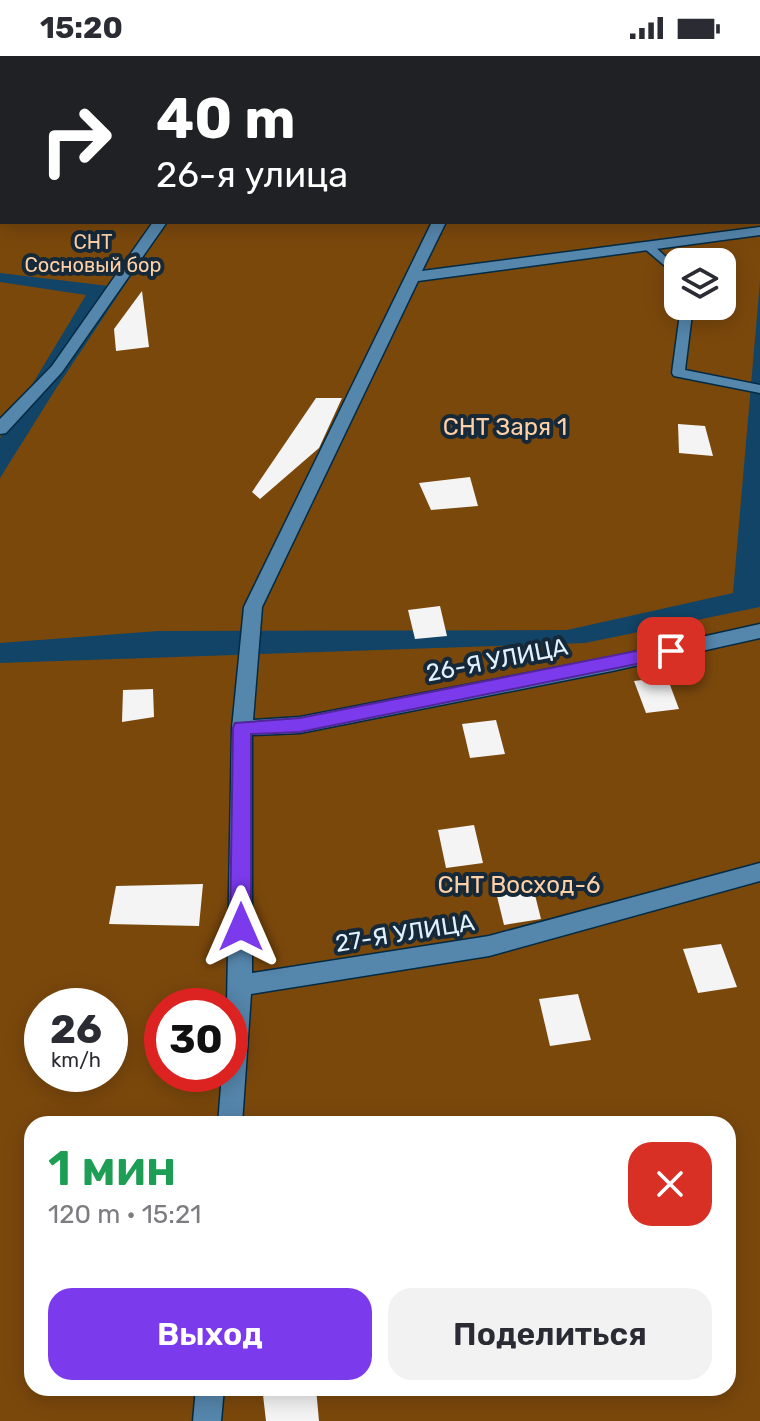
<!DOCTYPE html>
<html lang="ru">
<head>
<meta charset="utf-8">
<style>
  :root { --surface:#fff; --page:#f2f2f3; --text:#2b2b33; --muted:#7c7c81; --accent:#7c3aed }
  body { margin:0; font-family:Rubik,sans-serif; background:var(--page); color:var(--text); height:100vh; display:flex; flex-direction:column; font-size:30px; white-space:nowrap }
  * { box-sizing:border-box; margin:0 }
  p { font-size:26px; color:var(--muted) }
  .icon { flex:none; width:44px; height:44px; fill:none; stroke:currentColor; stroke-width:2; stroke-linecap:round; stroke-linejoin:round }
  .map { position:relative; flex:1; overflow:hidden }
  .side { position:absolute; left:24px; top:1060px; width:712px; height:280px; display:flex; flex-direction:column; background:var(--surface); border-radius:24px; box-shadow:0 4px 20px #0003 }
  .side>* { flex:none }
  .banner { position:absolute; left:0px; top:0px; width:760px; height:168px; box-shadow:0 4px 20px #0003; background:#202124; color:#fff; overflow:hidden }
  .fabs { position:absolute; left:664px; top:192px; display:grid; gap:16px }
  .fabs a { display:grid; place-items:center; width:72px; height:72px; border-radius:16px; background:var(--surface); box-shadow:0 4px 20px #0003; font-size:40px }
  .speed { position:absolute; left:24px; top:932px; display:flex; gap:16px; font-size:40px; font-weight:700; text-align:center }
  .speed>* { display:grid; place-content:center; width:104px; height:104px; border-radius:50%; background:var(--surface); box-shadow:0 4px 20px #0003; line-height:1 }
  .speed small { font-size:20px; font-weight:400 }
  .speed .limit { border:12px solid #d22; background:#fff; color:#111 }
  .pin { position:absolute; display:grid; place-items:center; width:68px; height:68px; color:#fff; margin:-34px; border-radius:16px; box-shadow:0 4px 12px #0006 }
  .me { position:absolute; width:88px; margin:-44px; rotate:0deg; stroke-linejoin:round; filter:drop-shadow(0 0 6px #0008) }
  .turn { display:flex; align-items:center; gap:28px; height:168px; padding:0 24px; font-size:36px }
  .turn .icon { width:104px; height:104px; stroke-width:2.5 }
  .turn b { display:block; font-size:56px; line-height:68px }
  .round { display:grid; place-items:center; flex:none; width:84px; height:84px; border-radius:24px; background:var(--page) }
  .summary { display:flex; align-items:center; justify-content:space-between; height:136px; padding:0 24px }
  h1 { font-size:48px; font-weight:600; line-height:60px; color:#1e9e55 }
  .button { display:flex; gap:16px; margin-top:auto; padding:16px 24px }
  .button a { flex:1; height:92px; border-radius:24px; background:var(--accent); color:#fff; font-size:32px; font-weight:600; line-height:92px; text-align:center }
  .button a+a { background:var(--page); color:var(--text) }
  .status { display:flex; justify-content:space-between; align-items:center; height:56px; padding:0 40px; background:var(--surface); direction:ltr }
  .status svg { height:22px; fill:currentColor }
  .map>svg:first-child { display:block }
  .green { fill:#7b480c; fill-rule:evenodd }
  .building { fill:#f4f4f4 }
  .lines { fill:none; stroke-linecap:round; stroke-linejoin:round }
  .service-casing { stroke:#022a43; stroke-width:3 }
  .minor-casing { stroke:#022a43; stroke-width:3 }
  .service { fill:#5586ac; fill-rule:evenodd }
  .minor { fill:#5586ac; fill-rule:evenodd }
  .route { fill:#7c3aed; stroke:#51269a; stroke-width:2 }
  .labels { text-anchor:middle; stroke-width:8; stroke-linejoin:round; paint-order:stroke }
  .far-park-label { font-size:20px; fill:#fed0a7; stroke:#152939 }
  .park-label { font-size:24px; fill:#fed0a7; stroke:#152939 }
  .street-label { font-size:24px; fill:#e2f1fe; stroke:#152939 }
</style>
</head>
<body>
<div class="status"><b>15:20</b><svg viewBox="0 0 49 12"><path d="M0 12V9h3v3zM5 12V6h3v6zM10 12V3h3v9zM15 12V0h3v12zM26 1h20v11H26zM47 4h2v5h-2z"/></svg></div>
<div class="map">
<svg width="760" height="1365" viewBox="0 0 760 1365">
  <rect width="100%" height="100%" fill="#146"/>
  <path class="green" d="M 0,0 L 266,0 L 2,2 L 2,166 L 153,166 L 109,230 L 0,217 Z
    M 595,0 L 760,0 L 760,225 L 733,537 L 567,574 L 158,575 L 0,587 L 0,422 L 57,331 L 167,166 L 758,166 L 758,2 ZM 678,206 L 722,206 L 722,250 L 678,250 Z
    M 0,226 L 86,239 L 0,382 Z
    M 760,551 L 760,1365 L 0,1365 L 0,607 L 585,587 ZM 42,950 L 110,950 L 110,1018 L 42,1018 ZM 162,950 L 230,950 L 230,1018 L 162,1018 ZM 32,1068 L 728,1068 L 728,1332 L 32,1332 Z"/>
  <path class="building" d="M 142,235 L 149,291 L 116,295 L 114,273 Z
    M 316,342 L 342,342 L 319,392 L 260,443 L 252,436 Z
    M 678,368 L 705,370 L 713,400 L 679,397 Z
    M 470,421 L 478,450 L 431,454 L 419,427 Z
    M 440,550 L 447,580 L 415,583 L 408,554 Z
    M 667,621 L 679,653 L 646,657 L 634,625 Z
    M 153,633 L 154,661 L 122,666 L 123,634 Z
    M 496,664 L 505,698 L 470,702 L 462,668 Z
    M 474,769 L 483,807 L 446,812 L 438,774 Z
    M 531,823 L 541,863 L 504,869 L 494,828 Z
    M 203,828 L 199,870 L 109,868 L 116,830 Z
    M 721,888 L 737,931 L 698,937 L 683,893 Z
    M 578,938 L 591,984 L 550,990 L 539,943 Z
    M 299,1332 L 316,1332 L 319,1365 L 266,1365 L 263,1339 Z"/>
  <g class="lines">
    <defs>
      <path id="service" d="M 59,0 L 69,0 L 58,2 Z
        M 579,0 L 589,0 L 589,2 L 579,2 Z
        M 0,114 L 2,114 L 2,120 L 0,120 Z
        M 645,189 L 653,189 L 678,212 L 678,221 L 645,193 Z
        M 681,250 L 693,250 L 685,314 L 760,329 L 760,337 L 674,320 L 672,317 Z"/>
      <path id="minor" d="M 265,0 L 277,0 L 264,2 Z
        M 466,0 L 478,0 L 479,2 L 467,2 Z
        M 153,166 L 167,166 L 62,316 L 6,377 L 0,378 L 0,363 L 52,310 Z
        M 432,166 L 446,166 L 422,215 L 760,171 L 760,179 L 418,225 L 262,551 L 253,664 L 300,661 L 612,601 L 760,568 L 760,582 L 612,615 L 300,677 L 252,679 L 252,917 L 489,880 L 760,807 L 760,825 L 489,900 L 251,938 L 242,1068 L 218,1068 L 222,1018 L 230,1018 L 230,950 L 227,950 L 232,672 L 244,551 Z
        M 196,1332 L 224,1332 L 221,1365 L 193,1365 Z"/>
    </defs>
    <use href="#service" class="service-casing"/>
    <use href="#minor" class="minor-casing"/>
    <use href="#service" class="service"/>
    <use href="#minor" class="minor"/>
  </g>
  <path class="route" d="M 671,588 L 680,595 L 671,601 L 300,676 L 251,678 L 251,871 L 248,878 L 241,880 L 233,878 L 230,871 L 233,672 L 235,667 L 300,662 Z"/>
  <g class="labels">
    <g class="far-park-label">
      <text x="93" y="193">СНТ<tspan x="93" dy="23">Сосновый бор</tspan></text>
    </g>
    <g class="park-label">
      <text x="505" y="379">СНТ Заря 1</text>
      <text x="519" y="837">СНТ Восход-6</text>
    </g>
    <g class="street-label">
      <text transform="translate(497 604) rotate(-11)" y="8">26-Я УЛИЦА</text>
      <text transform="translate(405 877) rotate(-9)" y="8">27-Я УЛИЦА</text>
    </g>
  </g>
</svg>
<div class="fabs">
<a><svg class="icon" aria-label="layers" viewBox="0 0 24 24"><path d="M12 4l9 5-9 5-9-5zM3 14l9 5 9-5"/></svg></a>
</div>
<div class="speed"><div>26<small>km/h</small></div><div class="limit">30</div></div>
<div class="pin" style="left:671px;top:595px;background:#d93025"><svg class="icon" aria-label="arrive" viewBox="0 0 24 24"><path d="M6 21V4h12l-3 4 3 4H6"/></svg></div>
<svg class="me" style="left:241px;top:871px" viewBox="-20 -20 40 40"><path d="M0-17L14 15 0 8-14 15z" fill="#7c3aed" stroke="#fff" stroke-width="4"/></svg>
<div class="banner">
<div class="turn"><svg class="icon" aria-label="right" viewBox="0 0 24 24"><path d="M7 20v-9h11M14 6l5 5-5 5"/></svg><div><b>40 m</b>26-я улица</div></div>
</div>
<section class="side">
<div class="summary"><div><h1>1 мин</h1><p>120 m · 15:21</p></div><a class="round" style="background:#d93025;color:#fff"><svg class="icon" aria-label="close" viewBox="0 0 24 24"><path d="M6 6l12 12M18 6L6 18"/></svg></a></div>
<div class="button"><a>Выход</a><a>Поделиться</a></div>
</section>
</div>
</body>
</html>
